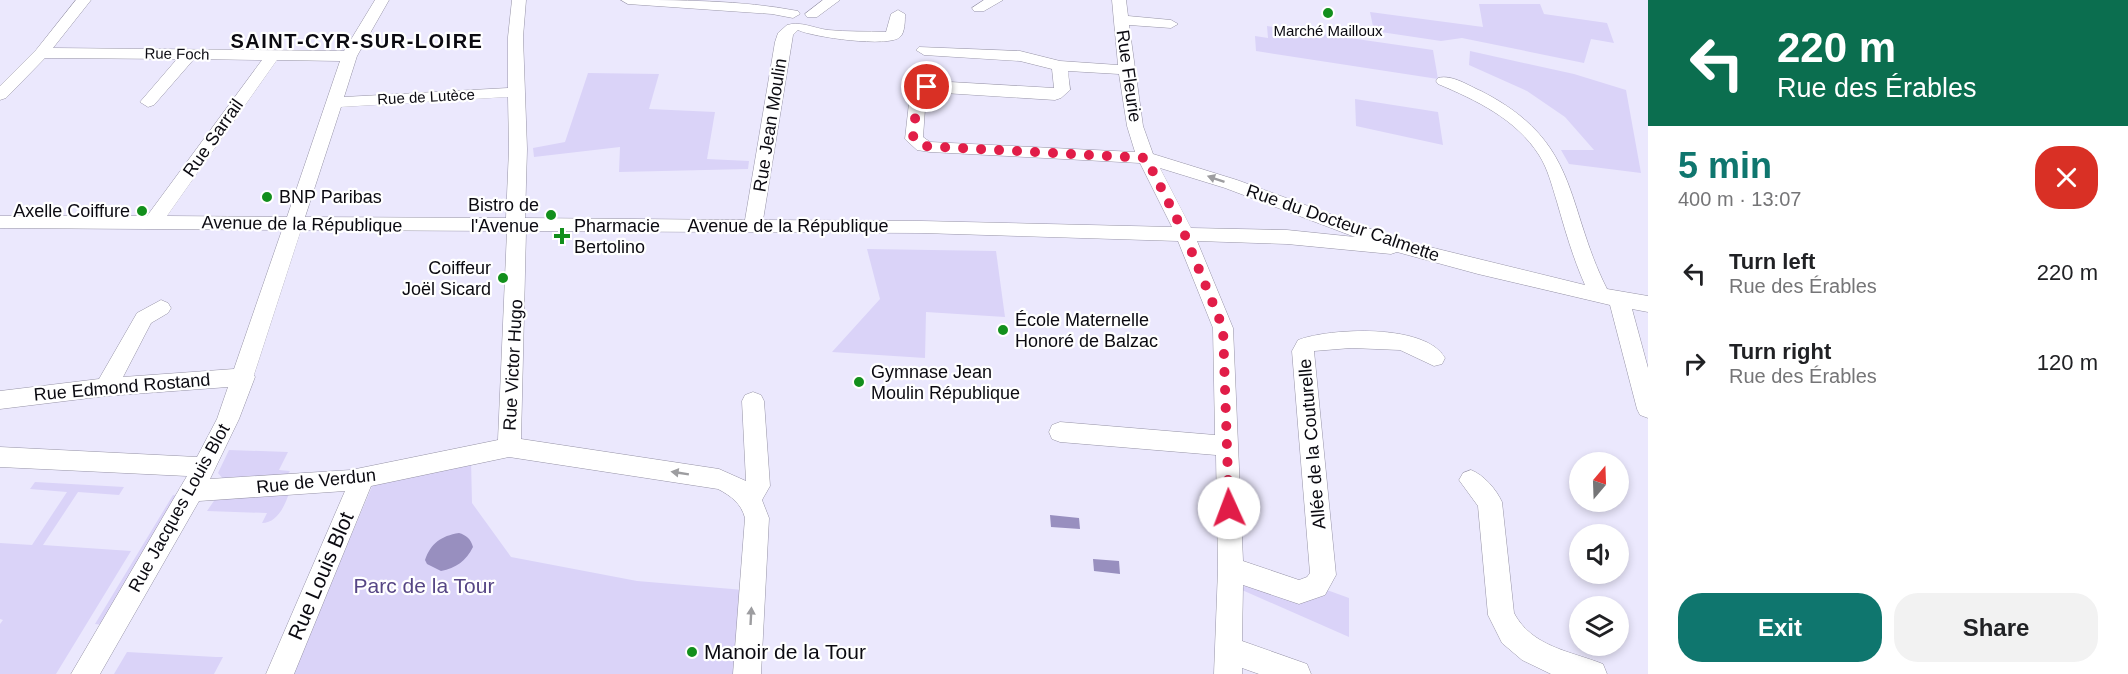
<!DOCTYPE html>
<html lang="en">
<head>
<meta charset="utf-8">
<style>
  :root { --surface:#fff; --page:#f2f2f2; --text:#202124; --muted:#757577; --accent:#0f766e }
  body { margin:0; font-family:Arial,sans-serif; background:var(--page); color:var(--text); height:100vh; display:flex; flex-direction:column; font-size:22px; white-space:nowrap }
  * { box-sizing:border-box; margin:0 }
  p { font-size:20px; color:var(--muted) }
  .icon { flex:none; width:33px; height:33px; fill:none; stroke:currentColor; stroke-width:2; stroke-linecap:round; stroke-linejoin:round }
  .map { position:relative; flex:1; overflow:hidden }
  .details { display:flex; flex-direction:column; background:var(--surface); width:480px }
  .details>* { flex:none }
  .guide { background:#0b6e4f; color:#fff; overflow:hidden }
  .needle { width:39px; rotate:19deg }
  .fabs { position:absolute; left:1569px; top:452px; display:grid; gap:12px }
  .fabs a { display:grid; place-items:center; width:60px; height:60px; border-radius:50%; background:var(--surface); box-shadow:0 3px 9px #0003; font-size:30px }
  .pin { position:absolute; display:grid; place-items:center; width:51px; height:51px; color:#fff; margin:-26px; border:3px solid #fff; border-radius:50%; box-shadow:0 2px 6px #0007 }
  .me { position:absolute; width:66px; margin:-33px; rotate:358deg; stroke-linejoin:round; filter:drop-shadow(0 0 4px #0008) }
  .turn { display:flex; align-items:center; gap:21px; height:126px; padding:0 30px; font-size:27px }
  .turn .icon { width:78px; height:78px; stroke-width:2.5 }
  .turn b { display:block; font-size:42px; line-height:51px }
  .round { display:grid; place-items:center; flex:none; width:63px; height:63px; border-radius:24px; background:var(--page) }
  .headline { display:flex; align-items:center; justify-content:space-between; height:102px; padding:0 30px }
  h1 { font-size:36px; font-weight:700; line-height:45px; color:var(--accent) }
  .action { display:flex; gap:12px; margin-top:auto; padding:12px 30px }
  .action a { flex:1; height:69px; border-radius:24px; background:var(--accent); color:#fff; font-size:24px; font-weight:700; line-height:69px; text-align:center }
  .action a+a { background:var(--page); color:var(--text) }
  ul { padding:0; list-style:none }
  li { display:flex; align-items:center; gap:18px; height:90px; padding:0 30px }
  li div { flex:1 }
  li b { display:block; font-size:22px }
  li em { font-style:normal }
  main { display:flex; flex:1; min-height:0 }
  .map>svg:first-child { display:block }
  .green { fill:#dad3f8 }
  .water { fill:#988fbf }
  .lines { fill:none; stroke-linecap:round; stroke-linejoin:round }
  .minor-casing { stroke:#9693a6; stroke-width:1 }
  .minor { fill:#fff; fill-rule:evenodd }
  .oneway { fill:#9d9da0 }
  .route { stroke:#e11d48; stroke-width:10; stroke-dasharray:0 18 }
  .poi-dot { fill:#128f1c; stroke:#fff; stroke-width:2 }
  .labels { text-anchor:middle; stroke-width:4.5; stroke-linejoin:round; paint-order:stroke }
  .far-poi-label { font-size:15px; fill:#0b0a11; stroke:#fff }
  .far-street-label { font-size:15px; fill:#0b0a11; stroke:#fff }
  .street-label { font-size:18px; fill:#0b0a11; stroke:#fff }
  .poi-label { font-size:18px; fill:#0b0a11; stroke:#fff; text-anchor:start }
  .far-district-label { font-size:20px; font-weight:bold; letter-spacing:1.5px; fill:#0b0a11; stroke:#fff }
  .near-street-label { font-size:21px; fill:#0b0a11; stroke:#fff }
  .near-park-label { font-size:21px; fill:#564685; stroke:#fff }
  .near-poi-label { font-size:21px; fill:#0b0a11; stroke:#fff; text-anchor:start }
</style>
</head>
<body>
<main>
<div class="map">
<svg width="1648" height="674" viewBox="0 0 1648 674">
  <rect width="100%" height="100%" fill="#ebe8fd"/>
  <path class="green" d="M 1479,4 L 1540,4 L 1544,14 L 1607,23 L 1614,43 L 1591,39 L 1584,63 L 1462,38 L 1441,41 L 1374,31 L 1370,12 L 1483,27 Z
    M 1267,26 L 1433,50 L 1438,79 L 1256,51 L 1255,36 L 1268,38 Z
    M 1470,51 L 1574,74 L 1626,90 L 1641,173 L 1569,164 L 1561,150 L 1594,150 L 1565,117 L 1527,91 L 1469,65 Z
    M 588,73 L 659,74 L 649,109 L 715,112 L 707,159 L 749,161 L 748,169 L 619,172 L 620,147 L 534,157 L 533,148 L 565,142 Z
    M 1355,99 L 1438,112 L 1443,145 L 1356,126 Z
    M 867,249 L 996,251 L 1005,317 L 926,312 L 925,358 L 832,352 L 880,299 Z
    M 229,450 L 288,452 L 279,470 L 290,471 L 287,475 L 224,480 L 218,473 Z
    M 471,460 L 472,503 L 511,557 L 637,581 L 744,590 L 740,674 L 292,674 L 374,482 Z
    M 35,482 L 124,487 L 119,495 L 78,492 L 43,545 L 131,551 L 56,674 L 0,674 L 0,624 L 3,620 L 0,619 L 0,543 L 32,545 L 67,492 L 30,489 Z
    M 289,493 C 285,506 277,523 262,523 L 267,513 L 207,511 L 216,498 Z
    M 173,495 L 181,495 L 104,625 L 95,624 Z
    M 1245,585 L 1327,590 L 1349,598 L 1349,637 L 1242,590 Z
    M 127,652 L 216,657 L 223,657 L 214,674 L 114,674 Z"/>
  <path class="water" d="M 1050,515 L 1079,518 L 1080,529 L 1051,527 Z
    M 459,533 C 466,535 471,539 473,547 C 466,561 456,568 441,571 L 427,564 L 425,560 C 431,543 441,536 459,533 Z
    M 1093,559 L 1119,561 L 1120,574 L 1094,571 Z"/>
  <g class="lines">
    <defs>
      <path id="minor" d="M 76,0 L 91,0 L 53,48 L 344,51 L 375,0 L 389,0 L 357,56 L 344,97 L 508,88 L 508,37 L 512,0 L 526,0 L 523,37 L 527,149 L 525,218 L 745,220 L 775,42 L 778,33 L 787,25 C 801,21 813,28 828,30 C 847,32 867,31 886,32 L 891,14 L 898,10 L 905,14 C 905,20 905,33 900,37 C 889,48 812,37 798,30 L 793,35 L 763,220 L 922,221 L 1172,227 L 1140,163 L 930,152 L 917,150 L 905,139 L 910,94 L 917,85 L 933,81 L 1054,88 L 1052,69 L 1020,61 L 924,55 L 916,50 L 919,47 L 1020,51 L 1060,61 L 1118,65 L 1112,0 L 1126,0 L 1128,16 L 1171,20 L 1178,24 L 1171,28 L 1129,25 L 1143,126 L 1153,154 L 1237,180 L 1401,240 L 1585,285 C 1573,258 1565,230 1557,202 C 1552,186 1548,169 1539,155 C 1516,119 1476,100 1438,84 L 1436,81 L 1438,78 C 1452,74 1469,86 1481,91 C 1581,142 1564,203 1607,289 L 1648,296 L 1648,312 L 1632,309 L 1648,368 L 1648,418 L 1640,415 L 1637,409 L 1610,305 L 1478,274 L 1397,252 L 1391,254 L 1287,244 L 1197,241 L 1233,328 L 1243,561 L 1299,580 L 1307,577 L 1310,573 L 1292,351 L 1298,340 C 1329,328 1426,323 1445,358 L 1442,364 L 1434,366 L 1400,350 L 1351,348 L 1314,351 L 1336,575 L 1325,595 L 1299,604 L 1243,585 L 1242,641 L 1307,664 L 1311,674 L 1259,674 L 1242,668 L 1242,674 L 1214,674 L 1218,569 L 1216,455 L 1060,442 L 1052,439 L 1049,432 L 1052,425 L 1060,422 L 1215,435 L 1213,328 L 1178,241 L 922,233 L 526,231 L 521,439 L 719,469 L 746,481 L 742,401 L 745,395 L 753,392 L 761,395 L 764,401 L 770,486 L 762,500 L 769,518 L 761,674 L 733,674 L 745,518 C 741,503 731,496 718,489 L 509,457 L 371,486 L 294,674 L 266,674 L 345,491 L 199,501 L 100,674 L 71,674 L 187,476 L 0,467 L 0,447 L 197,457 L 217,419 L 228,387 L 106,396 L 0,409 L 0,391 L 99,379 L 137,313 L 161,300 L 168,303 L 171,308 L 168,313 L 151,323 L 123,377 L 234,369 L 282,230 L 0,228 L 0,216 L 147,216 L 262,60 L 194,59 L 154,105 L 148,107 L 140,102 L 177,59 L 45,58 L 6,98 L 0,100 L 0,86 L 36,50 ZM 277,60 L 340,61 L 287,217 L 167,216 ZM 1068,71 L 1119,74 L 1127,126 L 1135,152 L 930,142 L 923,137 L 926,95 L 928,92 L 1055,100 L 1061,98 L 1070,90 ZM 508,97 L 509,149 L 506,218 L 305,217 L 341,107 ZM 1160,168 L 1225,188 L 1355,237 L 1287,230 L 1191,228 ZM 301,230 L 507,231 L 498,440 L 351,470 L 210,479 L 239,419 L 255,377 L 254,375 Z
        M 621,0 C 679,0 741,0 798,11 L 800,14 L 793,18 L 772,14 L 628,4 Z
        M 823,0 L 840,0 L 817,17 L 807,17 L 805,14 Z
        M 984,0 L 1003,0 L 984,11 L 974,11 L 972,8 Z
        M 1471,470 C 1484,475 1496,489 1502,502 L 1514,613 C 1532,647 1570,651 1603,664 L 1607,674 L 1551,674 L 1522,660 L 1502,643 L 1488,615 L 1478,506 L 1459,480 L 1463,473 Z"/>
    </defs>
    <use href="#minor" class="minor-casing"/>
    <use href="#minor" class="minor"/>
  </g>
  <defs><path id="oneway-solid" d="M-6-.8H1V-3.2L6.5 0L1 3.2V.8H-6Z" transform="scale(1.5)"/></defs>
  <g class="oneway">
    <use href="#oneway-solid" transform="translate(1216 179) rotate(-161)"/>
    <use href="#oneway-solid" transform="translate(680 473) rotate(-171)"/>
    <use href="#oneway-solid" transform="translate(751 616) rotate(-87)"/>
  </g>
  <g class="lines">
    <path class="route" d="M 927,87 L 918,94 L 913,136 L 923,146 L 1146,158 L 1184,233 L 1223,328 L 1229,508"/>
  </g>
  <g class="poi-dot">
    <circle cx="1328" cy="13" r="6"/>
    <circle cx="267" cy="197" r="6"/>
    <circle cx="142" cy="211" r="6"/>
    <circle cx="551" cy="215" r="6"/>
    <path d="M559 227h6v6h6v6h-6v6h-6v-6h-6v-6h6z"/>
    <circle cx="503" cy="278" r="6"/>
    <circle cx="1003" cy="330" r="6"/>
    <circle cx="859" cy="382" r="6"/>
    <circle cx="692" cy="652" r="6"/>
  </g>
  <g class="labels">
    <g class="far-poi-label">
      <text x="1328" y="36">Marché Mailloux</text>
    </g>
    <g class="far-street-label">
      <text transform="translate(177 54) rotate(1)" y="5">Rue Foch</text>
      <text transform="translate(426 97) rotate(-3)" y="5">Rue de Lutèce</text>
    </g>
    <g class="street-label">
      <text transform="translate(1129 76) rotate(82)" y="6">Rue Fleurie</text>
      <text transform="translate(770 125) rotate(-81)" y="6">Rue Jean Moulin</text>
      <text transform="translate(213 138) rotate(-55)" y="6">Rue Sarrail</text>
      <text transform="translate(1343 223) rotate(19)" y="6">Rue du Docteur Calmette</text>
      <text transform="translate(302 224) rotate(1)" y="6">Avenue de la République</text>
      <text x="788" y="232">Avenue de la République</text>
      <text transform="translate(513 365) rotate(-87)" y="6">Rue Victor Hugo</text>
      <text transform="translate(122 387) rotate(-5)" y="6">Rue Edmond Rostand</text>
      <text transform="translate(1312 444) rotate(-95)" y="6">Allée de la Couturelle</text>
      <text transform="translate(316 481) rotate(-6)" y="6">Rue de Verdun</text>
      <text transform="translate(179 508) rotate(-61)" y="6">Rue Jacques Louis Blot</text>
    </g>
    <g class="poi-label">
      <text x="279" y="203">BNP Paribas</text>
      <text x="539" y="211" text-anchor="end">Bistro de<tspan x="539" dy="21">l'Avenue</tspan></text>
      <text x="130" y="217" text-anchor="end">Axelle Coiffure</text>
      <text x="574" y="232">Pharmacie<tspan x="574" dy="21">Bertolino</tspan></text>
      <text x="491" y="274" text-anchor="end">Coiffeur<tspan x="491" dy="21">Joël Sicard</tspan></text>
      <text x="1015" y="326">École Maternelle<tspan x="1015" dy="21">Honoré de Balzac</tspan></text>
      <text x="871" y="378">Gymnase Jean<tspan x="871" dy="21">Moulin République</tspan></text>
    </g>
    <g class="far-district-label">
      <text x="357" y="48">SAINT-CYR-SUR-LOIRE</text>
    </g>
    <g class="near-street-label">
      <text transform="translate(321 576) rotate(-67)" y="7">Rue Louis Blot</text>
    </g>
    <g class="near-park-label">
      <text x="424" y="593">Parc de la Tour</text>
    </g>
    <g class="near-poi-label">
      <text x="704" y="659">Manoir de la Tour</text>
    </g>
  </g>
</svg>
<div class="fabs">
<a><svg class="needle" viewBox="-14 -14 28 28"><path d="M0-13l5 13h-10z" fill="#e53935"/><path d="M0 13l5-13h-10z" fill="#757577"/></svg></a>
<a><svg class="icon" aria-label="sound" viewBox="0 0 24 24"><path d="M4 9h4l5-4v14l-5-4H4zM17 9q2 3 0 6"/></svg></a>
<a><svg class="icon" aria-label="layers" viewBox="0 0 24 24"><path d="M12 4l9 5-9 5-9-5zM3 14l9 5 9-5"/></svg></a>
</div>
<div class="pin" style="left:927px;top:87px;background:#d93025"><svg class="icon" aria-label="arrive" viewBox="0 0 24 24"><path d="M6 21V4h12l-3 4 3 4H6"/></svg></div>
<svg class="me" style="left:1229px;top:508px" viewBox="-20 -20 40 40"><circle r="19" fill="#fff"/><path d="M0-13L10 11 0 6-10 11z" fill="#e11d48"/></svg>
</div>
<section class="details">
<div class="guide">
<div class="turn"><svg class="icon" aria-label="left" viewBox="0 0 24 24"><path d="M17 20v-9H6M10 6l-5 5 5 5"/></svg><div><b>220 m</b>Rue des Érables</div></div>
</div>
<div class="headline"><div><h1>5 min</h1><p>400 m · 13:07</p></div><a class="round" style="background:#d93025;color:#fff"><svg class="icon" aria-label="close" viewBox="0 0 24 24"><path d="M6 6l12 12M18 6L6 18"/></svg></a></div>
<ul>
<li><svg class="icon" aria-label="left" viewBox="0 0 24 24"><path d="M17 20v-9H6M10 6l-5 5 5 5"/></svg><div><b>Turn left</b><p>Rue des Érables</p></div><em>220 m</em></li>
<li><svg class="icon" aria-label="right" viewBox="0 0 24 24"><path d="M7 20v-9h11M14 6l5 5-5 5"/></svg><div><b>Turn right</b><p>Rue des Érables</p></div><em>120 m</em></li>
</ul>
<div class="action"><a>Exit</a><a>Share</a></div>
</section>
</main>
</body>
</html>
